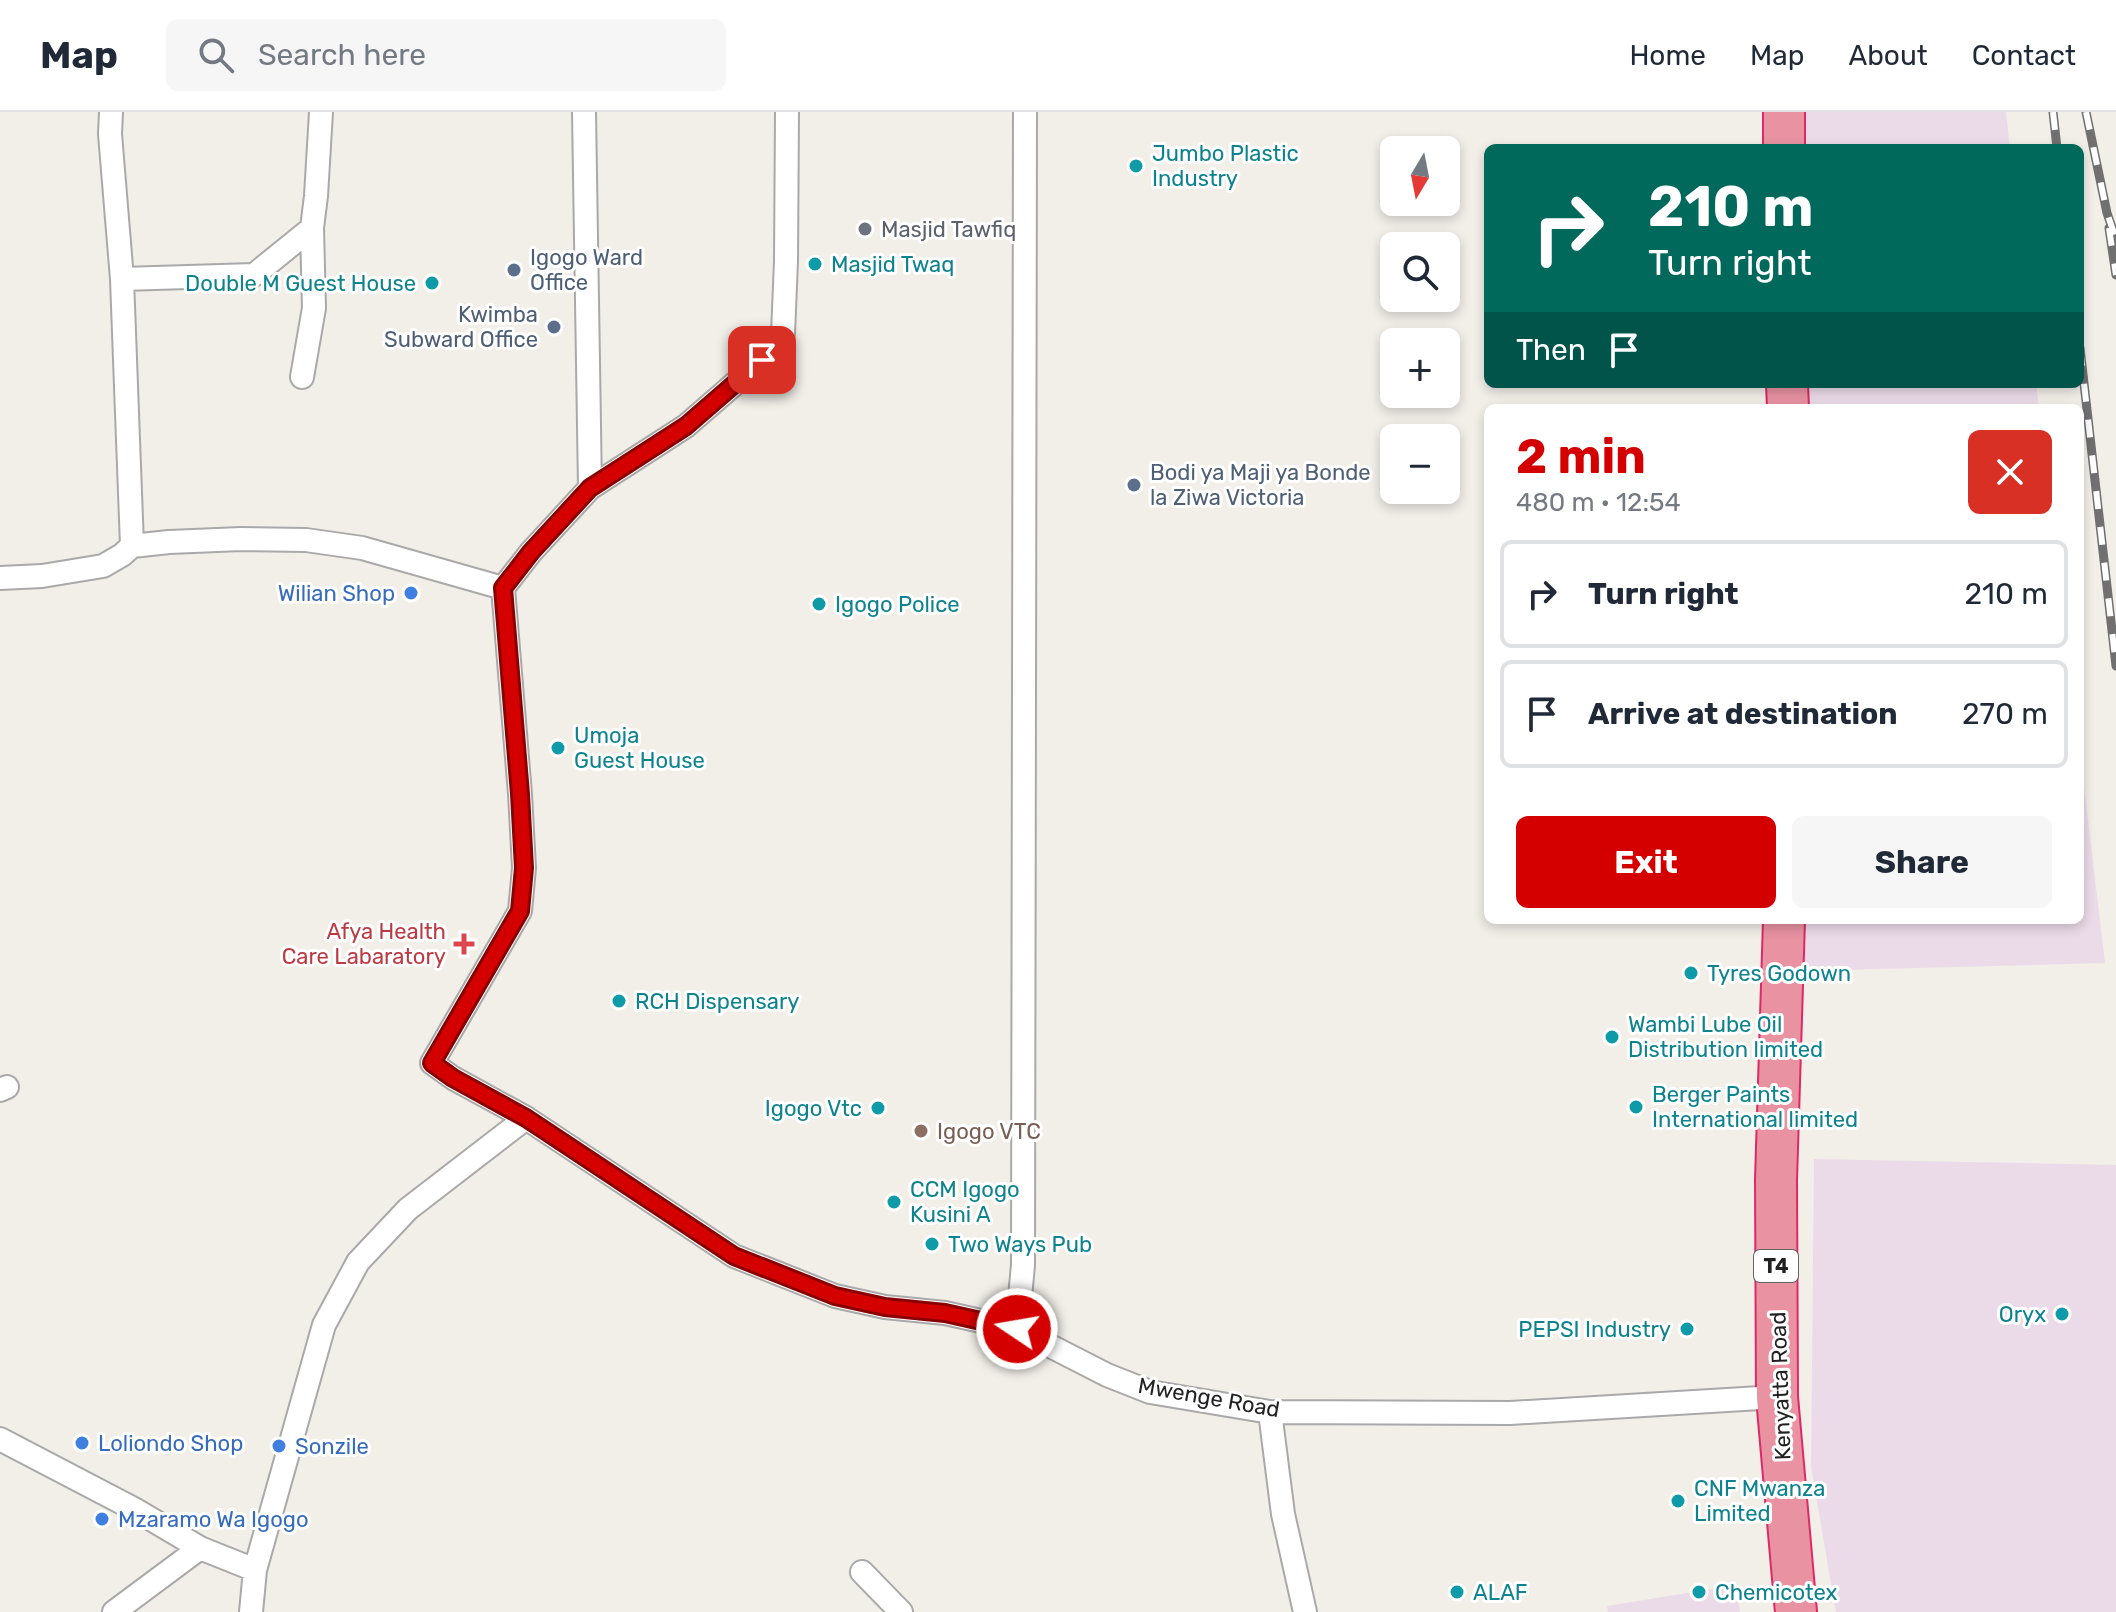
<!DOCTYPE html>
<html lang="en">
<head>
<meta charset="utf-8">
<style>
  :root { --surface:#fff; --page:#f6f6f7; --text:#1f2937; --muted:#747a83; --line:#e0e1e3; --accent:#d40000 }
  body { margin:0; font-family:Rubik,sans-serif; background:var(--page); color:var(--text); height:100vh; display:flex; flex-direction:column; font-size:30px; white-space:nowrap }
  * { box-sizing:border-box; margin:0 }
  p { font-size:26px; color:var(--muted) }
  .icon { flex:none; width:44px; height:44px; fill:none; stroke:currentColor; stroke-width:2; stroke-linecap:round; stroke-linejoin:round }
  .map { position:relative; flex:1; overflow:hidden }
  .panel { position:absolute; left:1484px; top:292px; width:600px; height:520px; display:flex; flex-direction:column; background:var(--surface); border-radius:12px; box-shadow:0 4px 12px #0003 }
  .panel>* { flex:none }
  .banner { position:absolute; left:1484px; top:32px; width:600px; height:244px; border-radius:12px; box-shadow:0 4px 12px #0003; background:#00695c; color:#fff; overflow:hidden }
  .needle { width:52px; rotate:190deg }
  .controls { position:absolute; left:1380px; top:24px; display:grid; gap:16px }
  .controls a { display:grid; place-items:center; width:80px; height:80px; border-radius:12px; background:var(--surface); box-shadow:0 4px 12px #0003; font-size:40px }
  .pin { position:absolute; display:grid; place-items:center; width:68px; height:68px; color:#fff; margin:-34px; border-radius:16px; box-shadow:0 4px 12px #0006 }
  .me { position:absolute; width:88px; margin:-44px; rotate:282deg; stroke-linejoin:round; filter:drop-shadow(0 0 6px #0008) }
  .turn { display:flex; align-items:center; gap:28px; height:168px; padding:0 32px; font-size:36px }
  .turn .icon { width:104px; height:104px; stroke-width:2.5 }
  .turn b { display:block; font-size:56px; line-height:68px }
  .then { display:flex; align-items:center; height:76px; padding:0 32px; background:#0003; gap:16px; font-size:30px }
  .round { display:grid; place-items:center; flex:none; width:84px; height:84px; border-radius:12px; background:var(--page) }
  .summary { display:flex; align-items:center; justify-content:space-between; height:136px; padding:0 32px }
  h1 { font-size:48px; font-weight:700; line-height:60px; color:var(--accent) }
  .action { display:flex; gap:16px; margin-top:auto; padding:16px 32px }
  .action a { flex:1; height:92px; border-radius:12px; background:var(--accent); color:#fff; font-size:32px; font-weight:700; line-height:92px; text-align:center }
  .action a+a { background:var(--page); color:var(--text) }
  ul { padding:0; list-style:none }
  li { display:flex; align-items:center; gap:24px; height:108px; margin:0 16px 12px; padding:0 16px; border:4px solid var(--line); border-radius:12px }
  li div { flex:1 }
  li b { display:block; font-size:30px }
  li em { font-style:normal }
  header { display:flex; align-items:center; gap:48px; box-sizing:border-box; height:112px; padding:0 40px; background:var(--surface); border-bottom:2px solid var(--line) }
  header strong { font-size:38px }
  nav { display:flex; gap:44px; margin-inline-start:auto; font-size:28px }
  .search { width:560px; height:72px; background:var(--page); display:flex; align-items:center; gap:20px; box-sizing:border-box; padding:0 28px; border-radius:12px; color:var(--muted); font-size:30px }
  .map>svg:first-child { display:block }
  .industrial { fill:#ebdbe8 }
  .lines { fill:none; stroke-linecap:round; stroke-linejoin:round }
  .street-casing { stroke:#a9a9a9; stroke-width:26 }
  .highway-casing { stroke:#dc2a67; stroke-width:44 }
  .street { stroke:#fff; stroke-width:22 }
  .highway { stroke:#e892a2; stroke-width:40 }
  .rail-casing { stroke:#707070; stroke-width:9 }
  .rail { stroke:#fff; stroke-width:6; stroke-dasharray:18; stroke-linecap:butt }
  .route-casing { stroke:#8a0000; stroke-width:20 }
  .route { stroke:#d40000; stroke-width:14 }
  .culture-dot { fill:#0f9aa8; stroke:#fff; stroke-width:3 }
  .worship-dot { fill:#6b7280; stroke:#fff; stroke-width:3 }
  .service-dot { fill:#5c6f8a; stroke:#fff; stroke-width:3 }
  .shop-dot { fill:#3f7fe0; stroke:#fff; stroke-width:3 }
  .health-dot { fill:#e0444e; stroke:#fff; stroke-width:3 }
  .education-dot { fill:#8d6e63; stroke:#fff; stroke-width:3 }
  .labels { text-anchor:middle; stroke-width:6; stroke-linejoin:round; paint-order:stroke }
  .shield { fill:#fff; stroke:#646464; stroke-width:2 }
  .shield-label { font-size:20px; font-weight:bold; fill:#222 }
  .culture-label { font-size:22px; fill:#0d838f; stroke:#fff; text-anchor:start }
  .worship-label { font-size:22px; fill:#5b616d; stroke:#fff; text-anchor:start }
  .service-label { font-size:22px; fill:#4e5e75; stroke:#fff; text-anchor:start }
  .shop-label { font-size:22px; fill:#366cbe; stroke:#fff; text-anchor:start }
  .health-label { font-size:22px; fill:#be3a42; stroke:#fff; text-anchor:end }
  .education-label { font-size:22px; fill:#785e54; stroke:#fff; text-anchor:start }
  .street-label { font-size:22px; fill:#222; stroke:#fff }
</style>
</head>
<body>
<header>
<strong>Map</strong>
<div class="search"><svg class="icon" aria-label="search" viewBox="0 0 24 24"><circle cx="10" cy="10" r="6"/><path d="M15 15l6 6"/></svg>Search here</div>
<nav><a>Home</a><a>Map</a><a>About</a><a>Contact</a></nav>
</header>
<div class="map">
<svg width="2116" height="1500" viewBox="0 0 2116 1500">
  <rect width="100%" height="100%" fill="#f2efe9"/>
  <path class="industrial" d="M 1804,0 L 2006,0 L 2010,36 L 1804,36 Z
    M 1804,272 L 2036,272 L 2039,296 L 1804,296 Z
    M 2080,641 L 2105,851 L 1804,859 L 1804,808 L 2080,808 Z
    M 1814,1047 L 2116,1053 L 2116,1500 L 1836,1500 L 1811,1355 Z
    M 1736,1473 L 1740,1500 L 1608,1500 L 1607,1494 Z"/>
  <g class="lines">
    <defs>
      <path id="street" d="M 111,0 L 110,22 L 122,167 L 132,434
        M 584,0 L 590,376
        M 787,0 L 786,149 L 783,222 L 777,239 L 762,248 L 686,314 L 590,376 L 531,440 L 503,476 L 520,682 L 524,756 L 520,799 L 432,951 L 453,966 L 526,1006 L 734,1144 L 835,1184 L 885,1195 L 945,1201 L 1017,1217 L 1107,1263 L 1150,1280 L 1270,1300 L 1510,1301 L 1777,1285
        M 122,167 L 254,163 L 312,116 L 316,84 L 321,0
        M 302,265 L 314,196 L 312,116
        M 0,466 L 42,464 L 103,454 L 122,443 L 132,434 L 169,430 L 241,427 L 306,428 L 362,436 L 503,476
        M 0,978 L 7,975
        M 1017,1217 L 1023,1153 L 1025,0
        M 1270,1300 L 1283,1402 L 1305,1500
        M 0,1327 L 134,1397 L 200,1436 L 255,1458
        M 862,1460 L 901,1500
        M 114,1500 L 200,1436
        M 251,1500 L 255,1458 L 324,1213 L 358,1150 L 408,1097 L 526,1006"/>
      <path id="highway" d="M 1784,0 L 1784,36
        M 1787,272 L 1788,296
        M 1784,808 L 1776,1068 L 1777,1285 L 1796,1500"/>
    </defs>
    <use href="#street" class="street-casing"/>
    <use href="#highway" class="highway-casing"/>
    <use href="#street" class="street"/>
    <use href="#highway" class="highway"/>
    <defs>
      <path id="rail" d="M 2053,0 L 2057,36
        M 2086,0 L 2107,101 L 2116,127
        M 2109,116 L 2116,163
        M 2080,236 L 2116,554"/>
    </defs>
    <use href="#rail" class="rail-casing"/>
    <use href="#rail" class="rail"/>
  </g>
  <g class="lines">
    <defs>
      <path id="route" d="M 762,248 L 686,314 L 590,376 L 531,440 L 503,476 L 520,682 L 524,756 L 520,799 L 432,951 L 453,966 L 526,1006 L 734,1144 L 835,1184 L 885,1195 L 945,1201 L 1017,1217"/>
    </defs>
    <use href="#route" class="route-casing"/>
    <use href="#route" class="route"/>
  </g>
  <g class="culture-dot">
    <circle cx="1136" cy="54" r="8"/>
    <circle cx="815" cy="152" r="8"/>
    <circle cx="432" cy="171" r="8"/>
    <circle cx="819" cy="492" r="8"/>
    <circle cx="558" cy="636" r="8"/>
    <circle cx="1691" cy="861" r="8"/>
    <circle cx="619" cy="889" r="8"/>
    <circle cx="1612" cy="925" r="8"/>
    <circle cx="1636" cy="995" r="8"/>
    <circle cx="878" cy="996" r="8"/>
    <circle cx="894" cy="1090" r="8"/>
    <circle cx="932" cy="1132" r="8"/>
    <circle cx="2062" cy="1202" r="8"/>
    <circle cx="1687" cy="1217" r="8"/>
    <circle cx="1678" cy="1389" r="8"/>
    <circle cx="1457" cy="1480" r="8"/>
    <circle cx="1699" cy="1480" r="8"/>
  </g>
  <circle class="worship-dot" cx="865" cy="117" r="8"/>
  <g class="service-dot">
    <circle cx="514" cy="158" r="8"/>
    <circle cx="554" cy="215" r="8"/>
    <circle cx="1134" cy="373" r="8"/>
  </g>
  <g class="shop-dot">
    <circle cx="411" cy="481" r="8"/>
    <circle cx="82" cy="1331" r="8"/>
    <circle cx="279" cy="1334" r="8"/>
    <circle cx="102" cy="1407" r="8"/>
  </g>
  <path class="health-dot" d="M460 820h8v8h8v8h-8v8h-8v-8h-8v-8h8z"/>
  <circle class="education-dot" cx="921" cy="1019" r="8"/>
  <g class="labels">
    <rect class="shield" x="1754" y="1138" width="44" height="32" rx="6"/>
    <g class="shield-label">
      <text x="1776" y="1161">T4</text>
    </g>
    <g class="culture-label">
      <text x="1152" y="49">Jumbo Plastic<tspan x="1152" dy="25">Industry</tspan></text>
      <text x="831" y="160">Masjid Twaq</text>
      <text x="416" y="179" text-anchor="end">Double M Guest House</text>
      <text x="835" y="500">Igogo Police</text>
      <text x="574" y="631">Umoja<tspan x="574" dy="25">Guest House</tspan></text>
      <text x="1707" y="869">Tyres Godown</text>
      <text x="635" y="897">RCH Dispensary</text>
      <text x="1628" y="920">Wambi Lube Oil<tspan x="1628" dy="25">Distribution limited</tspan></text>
      <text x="1652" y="990">Berger Paints<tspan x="1652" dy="25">International limited</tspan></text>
      <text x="862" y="1004" text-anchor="end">Igogo Vtc</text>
      <text x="910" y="1085">CCM Igogo<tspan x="910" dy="25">Kusini A</tspan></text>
      <text x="948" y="1140">Two Ways Pub</text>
      <text x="2046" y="1210" text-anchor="end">Oryx</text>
      <text x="1671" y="1225" text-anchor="end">PEPSI Industry</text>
      <text x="1694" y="1384">CNF Mwanza<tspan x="1694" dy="25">Limited</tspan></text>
      <text x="1473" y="1488">ALAF</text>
      <text x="1715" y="1488">Chemicotex</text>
    </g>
    <g class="worship-label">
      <text x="881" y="125">Masjid Tawfiq</text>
    </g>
    <g class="service-label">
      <text x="530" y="153">Igogo Ward<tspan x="530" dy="25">Office</tspan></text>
      <text x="538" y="210" text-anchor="end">Kwimba<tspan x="538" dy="25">Subward Office</tspan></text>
      <text x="1150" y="368">Bodi ya Maji ya Bonde<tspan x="1150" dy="25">la Ziwa Victoria</tspan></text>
    </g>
    <g class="shop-label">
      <text x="395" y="489" text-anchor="end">Wilian Shop</text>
      <text x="98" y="1339">Loliondo Shop</text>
      <text x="295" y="1342">Sonzile</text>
      <text x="118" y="1415">Mzaramo Wa Igogo</text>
    </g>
    <g class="health-label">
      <text x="446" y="827">Afya Health<tspan x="446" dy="25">Care Labaratory</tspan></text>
    </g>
    <g class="education-label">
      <text x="937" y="1027">Igogo VTC</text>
    </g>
    <g class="street-label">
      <text transform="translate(1780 1274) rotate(-92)" y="8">Kenyatta Road</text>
      <text transform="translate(1209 1285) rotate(10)" y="8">Mwenge Road</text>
    </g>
  </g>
</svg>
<div class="controls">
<a><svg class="needle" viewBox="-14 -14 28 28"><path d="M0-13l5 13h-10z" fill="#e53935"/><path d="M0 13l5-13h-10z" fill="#747a83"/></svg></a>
<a><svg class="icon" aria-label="search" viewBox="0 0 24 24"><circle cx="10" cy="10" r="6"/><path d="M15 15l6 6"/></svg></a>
<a>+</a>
<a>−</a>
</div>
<div class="pin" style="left:762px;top:248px;background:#d93025"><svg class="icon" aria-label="arrive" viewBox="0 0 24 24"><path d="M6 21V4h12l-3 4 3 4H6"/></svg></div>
<svg class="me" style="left:1017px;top:1217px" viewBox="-20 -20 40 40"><circle r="17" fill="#d40000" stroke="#fff" stroke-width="3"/><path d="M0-11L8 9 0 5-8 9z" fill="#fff"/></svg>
<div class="banner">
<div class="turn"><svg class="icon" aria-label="right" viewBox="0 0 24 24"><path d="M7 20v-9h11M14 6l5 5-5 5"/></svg><div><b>210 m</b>Turn right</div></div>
<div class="then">Then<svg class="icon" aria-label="arrive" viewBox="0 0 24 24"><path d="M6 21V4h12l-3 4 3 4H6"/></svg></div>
</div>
<section class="panel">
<div class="summary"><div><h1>2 min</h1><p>480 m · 12:54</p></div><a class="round" style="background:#d93025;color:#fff"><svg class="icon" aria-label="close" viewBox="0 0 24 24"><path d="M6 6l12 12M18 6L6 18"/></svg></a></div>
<ul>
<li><svg class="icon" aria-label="right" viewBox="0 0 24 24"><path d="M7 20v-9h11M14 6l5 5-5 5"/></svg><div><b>Turn right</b></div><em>210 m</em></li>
<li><svg class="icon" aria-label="arrive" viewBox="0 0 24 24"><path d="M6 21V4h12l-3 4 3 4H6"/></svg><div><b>Arrive at destination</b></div><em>270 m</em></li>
</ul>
<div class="action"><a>Exit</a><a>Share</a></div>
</section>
</div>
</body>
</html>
